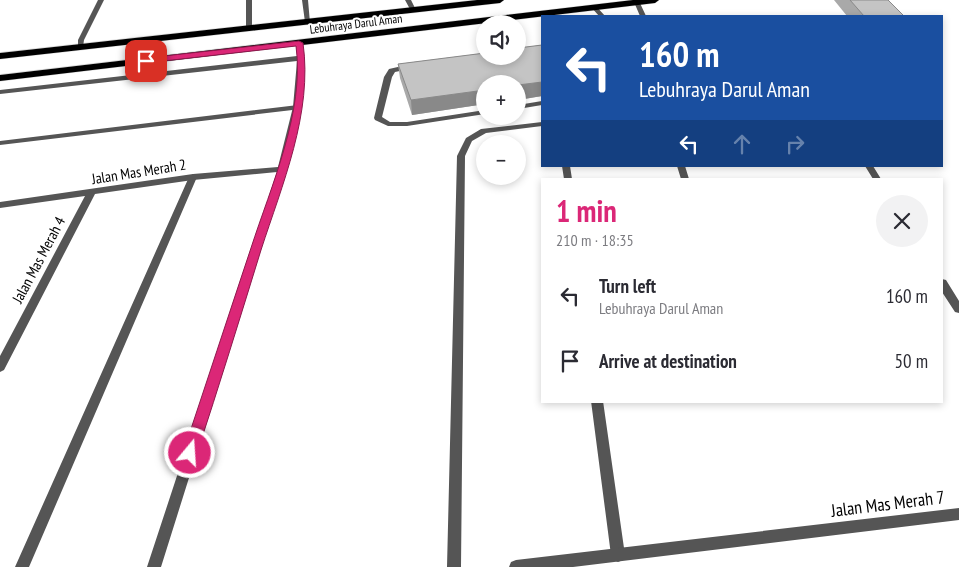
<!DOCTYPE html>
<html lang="en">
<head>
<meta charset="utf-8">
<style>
  :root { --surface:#fff; --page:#f2f2f3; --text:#2b2b33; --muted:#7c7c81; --accent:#db2777 }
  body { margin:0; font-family:"PT Sans Narrow",sans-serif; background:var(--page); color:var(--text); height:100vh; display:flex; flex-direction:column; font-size:19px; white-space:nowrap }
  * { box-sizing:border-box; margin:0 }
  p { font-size:16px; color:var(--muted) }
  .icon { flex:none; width:28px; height:28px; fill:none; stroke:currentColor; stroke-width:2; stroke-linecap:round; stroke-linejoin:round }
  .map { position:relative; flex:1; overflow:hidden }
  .side { position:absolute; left:541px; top:178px; width:402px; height:225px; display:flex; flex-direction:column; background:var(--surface); border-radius:0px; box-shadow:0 2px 8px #0003 }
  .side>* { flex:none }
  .top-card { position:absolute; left:541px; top:15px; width:402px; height:152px; border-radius:0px; box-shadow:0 2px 8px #0003; background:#1a4fa0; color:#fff; overflow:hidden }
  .fabs { position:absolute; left:476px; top:15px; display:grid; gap:10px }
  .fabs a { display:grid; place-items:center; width:50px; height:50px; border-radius:50%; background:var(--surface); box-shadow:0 2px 8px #0003; font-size:25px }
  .pin { position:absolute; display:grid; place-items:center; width:42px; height:42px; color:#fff; margin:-21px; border-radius:10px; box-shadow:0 2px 8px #0006 }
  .me { position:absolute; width:55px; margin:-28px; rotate:18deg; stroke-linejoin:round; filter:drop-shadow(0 0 4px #0008) }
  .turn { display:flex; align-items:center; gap:18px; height:105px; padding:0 15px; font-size:22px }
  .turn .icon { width:65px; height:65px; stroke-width:2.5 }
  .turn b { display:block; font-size:35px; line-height:42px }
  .lanes { display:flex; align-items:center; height:48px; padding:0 15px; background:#0003; justify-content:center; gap:25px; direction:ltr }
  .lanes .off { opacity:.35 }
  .round { display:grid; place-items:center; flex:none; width:52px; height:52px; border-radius:26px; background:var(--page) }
  .overview { display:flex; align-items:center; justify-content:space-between; height:85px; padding:0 15px }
  h1 { font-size:30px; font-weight:700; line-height:38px; color:var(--accent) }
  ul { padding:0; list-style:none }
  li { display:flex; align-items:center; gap:15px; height:65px; padding:0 15px }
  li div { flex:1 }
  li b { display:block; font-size:19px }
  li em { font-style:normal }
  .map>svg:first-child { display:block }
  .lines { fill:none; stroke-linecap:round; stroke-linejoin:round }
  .trunk-casing { stroke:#dbdbdb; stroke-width:1 }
  .service { fill:#555; fill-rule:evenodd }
  .minor { fill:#555; fill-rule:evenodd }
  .trunk { fill:#000; fill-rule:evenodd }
  .wall { fill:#a9a9a9 }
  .shaded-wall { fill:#898989 }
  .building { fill:#c4c4c4; stroke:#898989 }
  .route { fill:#db2777; stroke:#8e194d }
  .labels { text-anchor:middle; stroke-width:4; stroke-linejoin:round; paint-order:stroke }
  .far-street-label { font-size:12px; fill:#000; stroke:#fff }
  .street-label { font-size:15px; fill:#000; stroke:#fff }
  .near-street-label { font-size:18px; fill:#000; stroke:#fff }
</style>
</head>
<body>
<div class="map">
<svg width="959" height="567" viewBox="0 0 959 567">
  <rect width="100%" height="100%" fill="#fff"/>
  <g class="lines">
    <defs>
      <path id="trunk" d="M 477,0 L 504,0 L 500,3 L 0,59 L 0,53 Z
        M 633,0 L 659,0 L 655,3 L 0,81 L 0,75 Z"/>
    </defs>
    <use href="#trunk" class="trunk-casing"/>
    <path class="service" d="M 246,0 L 252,0 L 252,28 L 249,30 L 246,28 Z
      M 302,0 L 308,0 L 310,23 L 305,22 Z
      M 298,105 L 302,107 L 301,109 L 0,145 L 0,141 Z
      M 562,166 L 570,166 L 572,179 L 564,179 Z
      M 193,174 L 197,177 L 29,567 L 15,567 L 189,177 Z
      M 591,401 L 603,401 L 625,555 L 623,560 L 618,562 L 613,560 L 611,555 Z"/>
    <path class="minor" d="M 98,0 L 104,0 L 84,40 L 83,47 L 78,48 L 78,40 Z
      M 405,0 L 411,0 L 416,10 L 415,11 L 411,11 Z
      M 635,1 L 639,1 L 646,16 L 640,16 L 634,2 Z
      M 592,6 L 596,6 L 605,16 L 599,16 L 591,7 Z
      M 299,41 L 302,43 C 307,86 297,127 286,169 L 161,567 L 147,567 L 277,172 L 193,180 L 95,194 L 4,370 L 0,372 L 0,356 L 85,196 L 0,208 L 0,202 L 193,174 L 278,167 L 293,107 L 297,61 L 0,94 L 0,90 L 297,56 L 296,43 Z
      M 411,64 L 414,64 L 414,68 L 395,72 L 392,77 L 382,117 L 390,122 L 407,122 L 485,110 L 485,114 L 407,126 L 388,126 L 375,120 L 374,118 L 384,77 L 389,69 Z
      M 542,101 L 542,105 L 518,109 L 518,105 Z
      M 542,122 L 542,126 L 486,133 L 472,141 L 465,156 L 461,567 L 447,567 L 457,156 L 466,138 L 481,129 Z
      M 677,166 L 685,166 L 689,179 L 681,179 Z
      M 865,166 L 873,166 L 881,179 L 873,179 Z
      M 942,279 L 946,280 L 959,301 L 959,313 L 955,312 L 942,292 Z
      M 959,508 L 959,520 L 573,567 L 509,567 L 511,562 L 516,560 Z"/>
    <use href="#trunk" class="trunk"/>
  </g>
  <path class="wall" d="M 834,0 L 888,0 L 904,16 L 847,16 Z
    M 542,45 L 542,96 L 518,100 L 518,84 L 485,84 L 485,104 L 412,115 L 400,78 L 398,64 L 485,53 L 485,56 L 518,56 L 518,48 Z"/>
  <path class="shaded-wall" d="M 542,82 L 542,96 L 518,100 L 518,85 Z
    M 485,90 L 485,104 L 412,115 L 411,100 Z"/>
  <path class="building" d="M 850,0 L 888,0 L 904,16 L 864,16 Z
    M 542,45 L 542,82 L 518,85 L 518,84 L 485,84 L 485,90 L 411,100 L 398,64 L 485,53 L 485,56 L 518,56 L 518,48 Z"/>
  <path class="route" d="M 299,41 L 303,43 C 313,113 282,185 261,250 C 240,318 219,386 197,453 L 195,458 L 190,460 L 185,458 L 183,453 C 206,385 228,316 251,248 C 271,186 305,111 296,46 L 146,63 L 142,61 L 146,58 Z"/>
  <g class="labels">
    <g class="far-street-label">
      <text transform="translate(356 24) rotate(-7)" y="4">Lebuhraya Darul Aman</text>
    </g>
    <g class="street-label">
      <text transform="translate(139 172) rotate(-9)" y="5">Jalan Mas Merah 2</text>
      <text transform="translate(39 260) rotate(-62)" y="5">Jalan Mas Merah 4</text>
    </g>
    <g class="near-street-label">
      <text transform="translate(888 504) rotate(-7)" y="6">Jalan Mas Merah 7</text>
    </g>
  </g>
</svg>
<div class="fabs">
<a><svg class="icon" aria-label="sound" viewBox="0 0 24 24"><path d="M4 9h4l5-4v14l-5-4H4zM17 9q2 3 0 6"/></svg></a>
<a>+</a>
<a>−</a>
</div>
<div class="pin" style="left:146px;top:61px;background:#d93025"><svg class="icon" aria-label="arrive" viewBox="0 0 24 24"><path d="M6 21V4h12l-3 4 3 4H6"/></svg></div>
<svg class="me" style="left:190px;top:453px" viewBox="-20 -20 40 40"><circle r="17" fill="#db2777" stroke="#fff" stroke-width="3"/><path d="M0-11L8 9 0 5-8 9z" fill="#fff"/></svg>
<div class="top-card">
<div class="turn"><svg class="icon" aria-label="left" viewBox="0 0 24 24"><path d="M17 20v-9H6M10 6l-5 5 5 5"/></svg><div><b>160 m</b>Lebuhraya Darul Aman</div></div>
<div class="lanes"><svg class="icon" aria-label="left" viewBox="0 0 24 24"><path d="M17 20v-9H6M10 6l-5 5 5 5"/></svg><svg class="icon off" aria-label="ahead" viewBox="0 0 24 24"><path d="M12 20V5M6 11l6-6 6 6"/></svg><svg class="icon off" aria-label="right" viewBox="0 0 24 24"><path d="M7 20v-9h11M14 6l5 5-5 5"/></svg></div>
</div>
<section class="side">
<div class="overview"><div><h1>1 min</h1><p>210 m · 18:35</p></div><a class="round"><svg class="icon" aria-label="close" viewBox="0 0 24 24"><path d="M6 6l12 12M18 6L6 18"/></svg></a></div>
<ul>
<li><svg class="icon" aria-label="left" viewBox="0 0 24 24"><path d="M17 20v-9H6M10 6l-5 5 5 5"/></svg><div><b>Turn left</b><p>Lebuhraya Darul Aman</p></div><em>160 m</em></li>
<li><svg class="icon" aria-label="arrive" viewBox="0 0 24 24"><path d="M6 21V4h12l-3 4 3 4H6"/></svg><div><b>Arrive at destination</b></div><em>50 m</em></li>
</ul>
</section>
</div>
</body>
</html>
